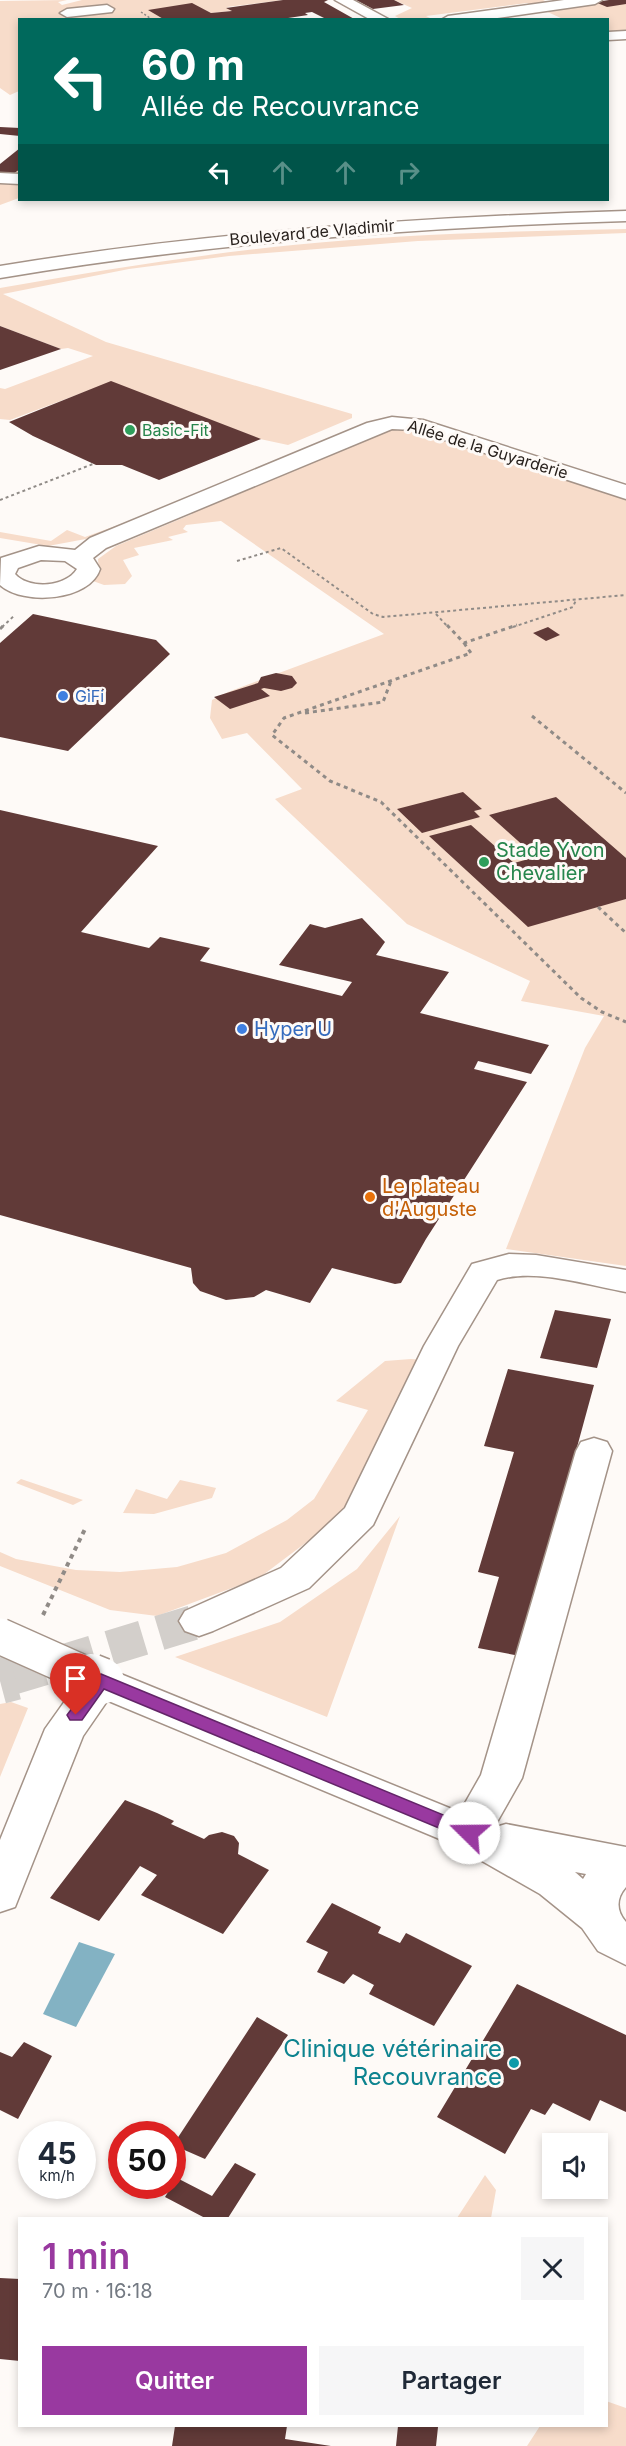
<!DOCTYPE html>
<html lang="fr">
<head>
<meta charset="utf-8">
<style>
  :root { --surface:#fff; --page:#f6f6f7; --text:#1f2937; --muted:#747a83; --accent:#9939a0 }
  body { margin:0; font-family:Inter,sans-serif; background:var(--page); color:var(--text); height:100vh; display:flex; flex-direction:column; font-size:22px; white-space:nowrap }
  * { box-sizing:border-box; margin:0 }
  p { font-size:20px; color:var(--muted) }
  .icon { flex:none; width:33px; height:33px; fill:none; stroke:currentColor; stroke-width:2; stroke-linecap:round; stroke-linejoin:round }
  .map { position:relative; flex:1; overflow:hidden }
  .details { position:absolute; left:18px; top:2217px; width:590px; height:210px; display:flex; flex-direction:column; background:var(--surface); border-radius:0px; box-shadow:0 3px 9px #0003 }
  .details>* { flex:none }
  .banner { position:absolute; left:18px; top:18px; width:591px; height:183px; border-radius:0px; box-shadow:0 3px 9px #0003; background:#00695c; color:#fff; overflow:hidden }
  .buttons { position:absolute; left:542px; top:2133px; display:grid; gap:12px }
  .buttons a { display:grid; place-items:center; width:66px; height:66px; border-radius:0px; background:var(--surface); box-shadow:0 3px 9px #0003; font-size:30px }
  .speed { position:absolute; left:18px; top:2121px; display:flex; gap:12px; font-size:30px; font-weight:700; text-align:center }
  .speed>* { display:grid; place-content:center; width:78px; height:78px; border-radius:50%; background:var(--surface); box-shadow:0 3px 9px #0003; line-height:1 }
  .speed small { font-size:15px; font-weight:400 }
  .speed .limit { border:9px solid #d22; background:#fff; color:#111 }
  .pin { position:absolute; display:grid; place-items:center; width:51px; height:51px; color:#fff; margin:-62px -26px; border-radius:50% 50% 50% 0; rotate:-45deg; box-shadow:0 0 6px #0007 }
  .pin .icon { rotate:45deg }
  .me { position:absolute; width:66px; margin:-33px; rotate:292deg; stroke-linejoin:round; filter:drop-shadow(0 0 4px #0008) }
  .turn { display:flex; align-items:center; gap:21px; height:126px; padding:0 24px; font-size:27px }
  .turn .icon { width:78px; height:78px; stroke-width:2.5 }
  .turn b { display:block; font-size:42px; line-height:51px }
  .lanes { display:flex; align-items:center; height:57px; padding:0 24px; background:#0003; justify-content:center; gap:30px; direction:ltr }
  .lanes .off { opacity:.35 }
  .round { display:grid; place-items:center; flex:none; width:63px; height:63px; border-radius:0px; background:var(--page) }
  .head { display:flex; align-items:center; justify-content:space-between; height:102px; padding:0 24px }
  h1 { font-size:36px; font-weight:600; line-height:45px; color:var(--accent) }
  .cta { display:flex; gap:12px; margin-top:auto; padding:12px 24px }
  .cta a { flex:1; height:69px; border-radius:0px; background:var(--accent); color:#fff; font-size:24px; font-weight:600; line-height:69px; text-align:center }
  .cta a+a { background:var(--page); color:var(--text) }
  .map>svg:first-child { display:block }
  .green { fill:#f7dcca }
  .water { fill:#83b2c3 }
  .building { fill:#613a38 }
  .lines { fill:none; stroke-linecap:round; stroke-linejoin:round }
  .minor-tunnel-far1 { stroke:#d3cfcb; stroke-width:35; stroke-dasharray:35 17; stroke-linecap:butt }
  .minor-tunnel { stroke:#d3cfcb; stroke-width:46; stroke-dasharray:46 22; stroke-linecap:butt }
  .minor-casing { stroke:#a49388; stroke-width:3 }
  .major-casing { stroke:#a49388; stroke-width:3 }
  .path-far3 { stroke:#908b87; stroke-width:1.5; stroke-dasharray:2 2; stroke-linecap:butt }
  .path-far2 { stroke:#908b87; stroke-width:2; stroke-dasharray:3 3; stroke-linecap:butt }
  .path-far1 { stroke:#908b87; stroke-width:3; stroke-dasharray:4 4; stroke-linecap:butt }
  .path { stroke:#908b87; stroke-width:4; stroke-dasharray:4.5 4.5; stroke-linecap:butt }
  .minor { fill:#fff; fill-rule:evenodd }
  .major { fill:#fff; fill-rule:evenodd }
  .major-bridge-far1-casing { stroke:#a49388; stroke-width:38; stroke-linecap:butt }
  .major-bridge-casing { stroke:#a49388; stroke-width:49; stroke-linecap:butt }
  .major-bridge-far1 { stroke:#fff; stroke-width:35 }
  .major-bridge { stroke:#fff; stroke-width:46 }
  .route { fill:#9939a0; stroke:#632568; stroke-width:1.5 }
  .leisure-dot { fill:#2e9e5b; stroke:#fefaf7; stroke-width:2 }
  .shop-dot { fill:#3f7fe0; stroke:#fefaf7; stroke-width:2 }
  .food-dot { fill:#e8710a; stroke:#fefaf7; stroke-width:2 }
  .culture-dot { fill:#0f9aa8; stroke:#fefaf7; stroke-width:2 }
  .labels { text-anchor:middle; stroke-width:6; stroke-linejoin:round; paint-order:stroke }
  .far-street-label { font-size:16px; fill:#28211d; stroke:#fefaf7 }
  .far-leisure-label { font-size:16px; fill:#27864d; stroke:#fefaf7; text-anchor:start }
  .far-shop-label { font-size:16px; fill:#366cbe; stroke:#fefaf7; text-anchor:start }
  .leisure-label { font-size:20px; fill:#27864d; stroke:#fefaf7; text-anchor:start }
  .shop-label { font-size:20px; fill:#366cbe; stroke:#fefaf7; text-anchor:start }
  .food-label { font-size:20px; fill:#c56008; stroke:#fefaf7; text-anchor:start }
  .near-culture-label { font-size:24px; fill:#0d838f; stroke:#fefaf7; text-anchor:end }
</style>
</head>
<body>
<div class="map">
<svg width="626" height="2446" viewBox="0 0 626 2446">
  <rect width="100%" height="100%" fill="#fefaf7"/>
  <path class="green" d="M 67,0 L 58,2 L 62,5 L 82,0 L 283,0 L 227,7 L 232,11 L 211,13 L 203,9 L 165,19 L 20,20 L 19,91 L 10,95 L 0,88 L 0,1 Z
    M 394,0 L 543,0 L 555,6 L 537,8 L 527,3 L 426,16 L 432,19 L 402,20 L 395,16 L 412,8 Z
    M 626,0 L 626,34 L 608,34 L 608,20 L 563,19 L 541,9 Z
    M 19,169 L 19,198 L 0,205 L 0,173 L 13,174 Z
    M 626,229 L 626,233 L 418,241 L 229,256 L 129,269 L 3,294 L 106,342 L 352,414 L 352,418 L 288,445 L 260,439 L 111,382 L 10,420 L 0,419 L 0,388 L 5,389 L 93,356 L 68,348 L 61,349 L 0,326 L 0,288 C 97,271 195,255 293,245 C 404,234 515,231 626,229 Z
    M 393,426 L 414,428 L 626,497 L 626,1266 L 506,1249 L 585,1048 L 604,1016 L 521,1001 L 530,981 L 407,924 L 275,799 L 302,789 L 247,733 L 222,739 L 210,718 L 212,700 L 228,692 L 384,634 L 221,521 L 186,525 L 183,529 L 188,532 L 168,537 L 173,540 L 134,548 L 139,555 L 123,560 L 132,576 L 125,584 L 104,585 L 93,581 L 99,573 L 98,559 L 116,546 L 192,514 L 191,508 Z
    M 154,512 L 91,538 L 48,546 L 0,538 L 0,532 L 51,541 L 67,530 L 85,537 Z
    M 411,1359 L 425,1360 L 340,1517 L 259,1578 L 157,1616 L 110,1610 L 0,1566 L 0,1552 L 16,1559 L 76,1570 L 120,1572 L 177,1567 L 226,1553 L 287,1520 L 314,1499 L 368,1410 L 336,1401 L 385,1361 Z
    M 21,1479 L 83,1500 L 73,1505 L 16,1483 Z
    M 180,1480 L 216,1488 L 212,1498 L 154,1514 L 123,1513 L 136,1489 L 167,1499 Z
    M 400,1516 L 327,1717 L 175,1657 L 280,1622 L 357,1569 Z
    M 11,1702 L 28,1708 L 0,1777 L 0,1704 Z
    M 485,2175 L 496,2190 L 491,2218 L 457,2218 Z
    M 606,2401 L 626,2408 L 626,2446 L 527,2446 L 540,2426 L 606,2426 Z"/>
  <path class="water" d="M 79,1942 L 115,1954 L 76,2027 L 43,2014 Z"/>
  <path class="building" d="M 283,0 L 328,0 L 324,2 L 356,20 L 328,20 L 312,12 L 305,13 L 308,15 L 275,20 L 165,20 L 148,10 L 192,3 L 211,13 L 232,11 L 226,8 Z
    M 356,0 L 394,0 L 404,5 L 373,9 Z
    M 609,0 L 626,0 L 626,4 L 607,7 L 595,2 Z
    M 0,127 L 20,128 L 20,136 L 0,134 Z
    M 20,148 L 20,169 L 13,174 L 0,173 L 0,164 Z
    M 0,326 L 61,349 L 0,370 Z
    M 111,381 L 261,439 L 159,480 L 122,465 L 96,465 L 33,436 L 9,422 Z
    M 33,614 L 156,640 L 170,654 L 68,751 L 0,737 L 0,643 Z
    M 548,627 L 560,635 L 546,641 L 533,633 Z
    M 276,673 L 292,676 L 297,683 L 292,688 L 281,691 L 264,688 L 261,689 L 270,696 L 230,709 L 214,697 L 258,683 L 261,677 Z
    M 463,792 L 482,809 L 474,811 L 480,817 L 422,833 L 397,809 Z
    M 556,797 L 626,858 L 626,899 L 528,927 L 429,836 L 471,825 L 514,863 L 536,857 L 489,815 Z
    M 0,810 L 158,846 L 81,932 L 149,948 L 160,937 L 210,948 L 200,961 L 342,996 L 352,982 L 279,965 L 310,924 L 325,928 L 362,918 L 385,942 L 376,955 L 449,972 L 420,1013 L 549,1045 L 531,1074 L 478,1061 L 474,1069 L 527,1082 L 426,1239 L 401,1283 L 395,1284 L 332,1268 L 310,1303 L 266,1290 L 254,1297 L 226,1300 L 200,1291 L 193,1283 L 191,1268 L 0,1215 Z
    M 555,1310 L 611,1319 L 597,1368 L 540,1358 Z
    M 508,1369 L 594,1385 L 520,1656 L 478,1648 L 499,1577 L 478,1572 L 514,1452 L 484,1446 Z
    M 125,1800 L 157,1813 L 174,1821 L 171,1824 L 204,1839 L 209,1835 L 222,1832 L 234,1836 L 239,1843 L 238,1854 L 269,1870 L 223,1934 L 141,1895 L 157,1875 L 140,1866 L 99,1921 L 50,1898 Z
    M 332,1903 L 381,1927 L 378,1933 L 400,1943 L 406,1933 L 472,1966 L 434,2026 L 369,1994 L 374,1985 L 353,1974 L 344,1984 L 317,1972 L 328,1952 L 306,1942 Z
    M 517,1984 L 626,2035 L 626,2112 L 600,2100 L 590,2121 L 553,2103 L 545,2115 L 531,2109 L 505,2154 L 437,2117 Z
    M 257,2017 L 288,2035 L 205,2159 L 173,2145 Z
    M 24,2042 L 52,2056 L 18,2119 L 0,2110 L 0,2052 L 12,2057 Z
    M 235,2163 L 256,2174 L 228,2218 L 205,2218 L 165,2197 L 177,2178 L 212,2196 Z
    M 0,2278 L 20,2279 L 20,2361 L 0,2359 Z
    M 175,2426 L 287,2426 L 285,2439 L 331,2446 L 172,2446 Z
    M 398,2426 L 438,2427 L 436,2446 L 396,2446 Z"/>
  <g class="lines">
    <path class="minor-tunnel-far1" d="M 10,1678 L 199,1621"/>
    <path class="minor-tunnel" d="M 0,1681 L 15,1677"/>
    <defs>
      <path id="minor" d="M 335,0 L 353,0 L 390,20 L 371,20 Z
        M 564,0 L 602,0 L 595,4 L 483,20 L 441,20 L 448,16 Z
        M 107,5 L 114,9 L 112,12 L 67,17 L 60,13 L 67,9 Z
        M 626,31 L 626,39 L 608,40 L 608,32 Z
        M 0,173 L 20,174 L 20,184 L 0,183 Z
        M 392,417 L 423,420 L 626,485 L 626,499 L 414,430 L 392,429 L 106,548 L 93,558 L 100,569 C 90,601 23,606 0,585 L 1,558 L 39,546 L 75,550 L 90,538 L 367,423 ZM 41,560 L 65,561 L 77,569 C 66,587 29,590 15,574 L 18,568 Z
        M 509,1254 L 536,1255 L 626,1270 L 626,1292 C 586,1285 536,1268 497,1280 L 458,1346 L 373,1525 L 309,1588 L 213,1631 L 199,1636 L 185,1631 L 179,1621 L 185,1611 L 281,1568 L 345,1508 L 424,1346 L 472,1264 Z
        M 594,1438 L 607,1442 L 612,1451 L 522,1778 L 484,1845 L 469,1850 L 454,1845 L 448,1833 L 481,1775 L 576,1451 L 581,1442 Z
        M 101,1666 L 115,1670 L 121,1681 L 83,1736 L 15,1907 L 0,1912 L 0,1840 L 45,1729 L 87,1670 Z"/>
      <path id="major" d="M 626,211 L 626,221 C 416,227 208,243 0,278 L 0,266 C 208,232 416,217 626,211 Z
        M 101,1666 L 496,1827 L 506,1824 L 626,1847 L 626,1887 C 616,1898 616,1911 626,1922 L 626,1965 L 598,1951 L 582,1928 L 540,1894 L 454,1845 L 87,1692 L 81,1681 L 87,1670 ZM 575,1872 L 586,1874 L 583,1879 Z"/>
    </defs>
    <use href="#minor" class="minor-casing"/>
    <use href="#major" class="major-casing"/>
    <path class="path-far3" d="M 141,12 L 153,20"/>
    <path class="path-far2" d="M 0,500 L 93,464
      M 237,561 L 281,548 L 373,614 L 383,617 L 626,595
      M 436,614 L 448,627
      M 2,627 L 15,615
      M 513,627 L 573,607 L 576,600"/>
    <path class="path-far1" d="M 447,625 L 464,643 L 517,625
      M 0,629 L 4,625
      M 464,643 L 471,653 L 284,718 L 272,735 L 330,781 L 381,802 L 581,998 L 602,1012 L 626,1022
      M 305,713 L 383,702 L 391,681
      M 532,716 L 626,793
      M 598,907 L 626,933"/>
    <path class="path" d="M 43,1615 L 85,1529"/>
    <use href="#minor" class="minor"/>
    <use href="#major" class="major"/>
    <defs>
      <path id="major-bridge-far1" d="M 0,1636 L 94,1678"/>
      <path id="major-bridge" d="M 91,1677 L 101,1681"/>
    </defs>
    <use href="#major-bridge-far1" class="major-bridge-far1-casing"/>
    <use href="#major-bridge" class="major-bridge-casing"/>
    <use href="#major-bridge-far1" class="major-bridge-far1"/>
    <use href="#major-bridge" class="major-bridge"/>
  </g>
  <path class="route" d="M 101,1674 L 475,1828 L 478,1833 L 475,1838 L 463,1838 L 104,1689 L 82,1720 L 70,1720 L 67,1715 L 70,1711 L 95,1676 Z"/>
  <g class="leisure-dot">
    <circle cx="130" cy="430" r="6"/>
    <circle cx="484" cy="862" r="6"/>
  </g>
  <g class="shop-dot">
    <circle cx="63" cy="696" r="6"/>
    <circle cx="242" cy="1029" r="6"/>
  </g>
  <circle class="food-dot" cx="370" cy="1197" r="6"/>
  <circle class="culture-dot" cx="514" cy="2063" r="6"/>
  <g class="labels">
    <g class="far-street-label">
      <text transform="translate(312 232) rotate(-5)" y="6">Boulevard de Vladimir</text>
      <text transform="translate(488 449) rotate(17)" y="6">Allée de la Guyarderie</text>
    </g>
    <g class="far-leisure-label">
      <text x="142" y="436">Basic-Fit</text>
    </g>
    <g class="far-shop-label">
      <text x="75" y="702">GiFi</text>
    </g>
    <g class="leisure-label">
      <text x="496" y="857">Stade Yvon<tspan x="496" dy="23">Chevalier</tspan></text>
    </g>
    <g class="shop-label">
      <text x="254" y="1036">Hyper U</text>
    </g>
    <g class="food-label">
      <text x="382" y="1193">Le plateau<tspan x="382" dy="23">d'Auguste</tspan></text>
    </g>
    <g class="near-culture-label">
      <text x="502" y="2057">Clinique vétérinaire<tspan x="502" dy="28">Recouvrance</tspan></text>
    </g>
  </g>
</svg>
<div class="buttons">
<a><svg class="icon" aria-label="sound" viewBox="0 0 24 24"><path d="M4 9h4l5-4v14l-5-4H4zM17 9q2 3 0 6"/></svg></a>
</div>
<div class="speed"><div>45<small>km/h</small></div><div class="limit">50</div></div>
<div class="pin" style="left:76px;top:1715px;background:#d93025"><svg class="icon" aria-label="arrive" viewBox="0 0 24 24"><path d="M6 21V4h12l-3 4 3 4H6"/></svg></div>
<svg class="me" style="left:469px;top:1833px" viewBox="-20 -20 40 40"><circle r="19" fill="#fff"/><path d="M0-13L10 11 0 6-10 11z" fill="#9939a0"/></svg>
<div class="banner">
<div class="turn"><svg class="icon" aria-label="left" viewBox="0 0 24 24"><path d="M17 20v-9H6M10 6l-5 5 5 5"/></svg><div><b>60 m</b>Allée de Recouvrance</div></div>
<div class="lanes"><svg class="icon" aria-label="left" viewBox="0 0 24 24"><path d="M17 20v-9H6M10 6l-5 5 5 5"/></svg><svg class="icon off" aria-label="ahead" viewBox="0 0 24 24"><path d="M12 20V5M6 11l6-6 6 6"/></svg><svg class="icon off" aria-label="ahead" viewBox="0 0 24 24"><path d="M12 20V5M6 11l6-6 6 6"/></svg><svg class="icon off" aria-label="right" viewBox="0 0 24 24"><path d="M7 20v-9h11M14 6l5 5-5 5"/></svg></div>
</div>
<section class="details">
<div class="head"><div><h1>1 min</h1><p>70 m · 16:18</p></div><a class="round"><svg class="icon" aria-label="close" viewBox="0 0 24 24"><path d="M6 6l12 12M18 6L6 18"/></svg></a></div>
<div class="cta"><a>Quitter</a><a>Partager</a></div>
</section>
</div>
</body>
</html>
